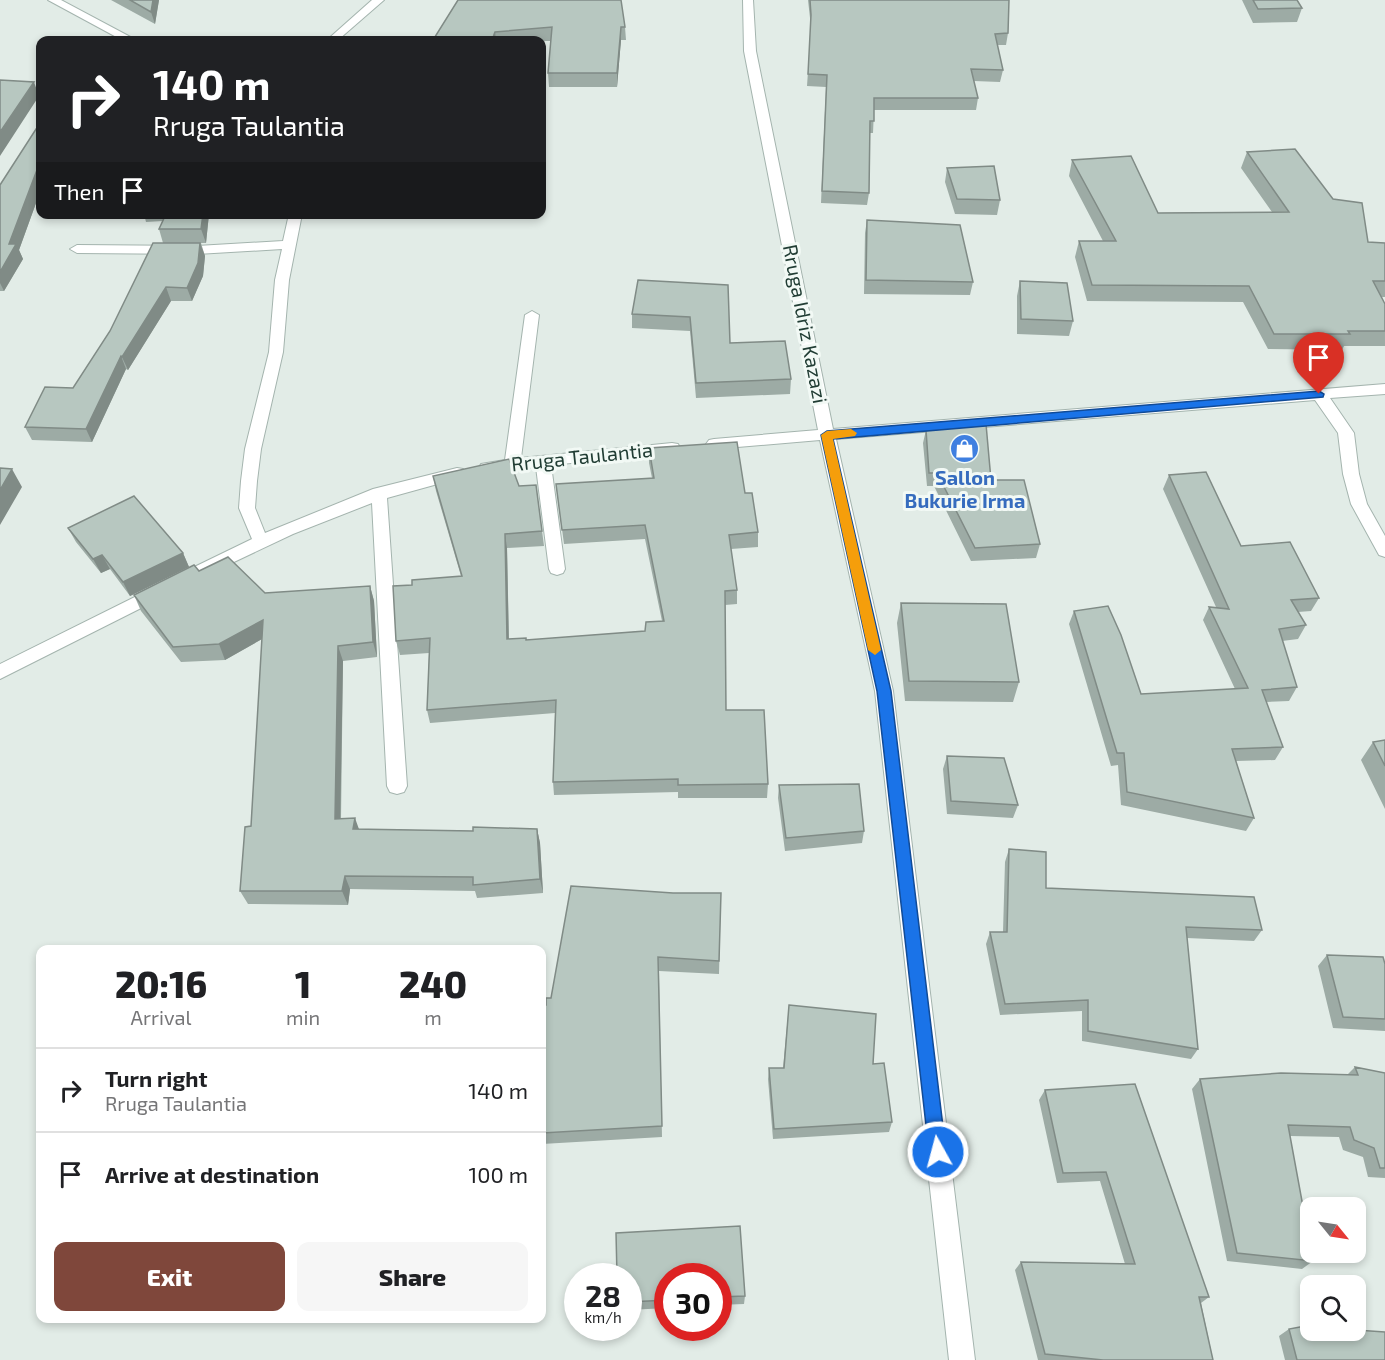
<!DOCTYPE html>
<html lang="en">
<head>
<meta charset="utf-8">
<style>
  :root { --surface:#fff; --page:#f6f6f6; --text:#202124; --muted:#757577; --line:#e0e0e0; --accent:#7f473b }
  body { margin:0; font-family:"Exo 2",sans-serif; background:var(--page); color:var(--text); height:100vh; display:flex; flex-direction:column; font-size:22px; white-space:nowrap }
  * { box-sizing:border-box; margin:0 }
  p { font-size:20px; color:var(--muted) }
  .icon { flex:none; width:33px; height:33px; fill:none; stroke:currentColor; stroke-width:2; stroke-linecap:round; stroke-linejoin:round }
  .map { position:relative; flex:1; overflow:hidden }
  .drawer { position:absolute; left:36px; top:945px; width:510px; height:378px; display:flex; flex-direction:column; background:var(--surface); border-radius:12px; box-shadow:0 3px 9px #0003 }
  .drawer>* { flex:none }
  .banner { position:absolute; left:36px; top:36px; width:510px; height:183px; border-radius:12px; box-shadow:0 3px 9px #0003; background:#202124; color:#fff; overflow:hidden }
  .needle { width:39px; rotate:120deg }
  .buttons { position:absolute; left:1300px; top:1197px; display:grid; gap:12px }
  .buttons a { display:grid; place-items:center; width:66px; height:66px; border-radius:12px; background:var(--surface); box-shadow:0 3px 9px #0003; font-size:30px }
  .speed { position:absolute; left:564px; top:1263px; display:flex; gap:12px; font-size:30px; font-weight:700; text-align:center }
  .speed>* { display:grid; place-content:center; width:78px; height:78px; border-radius:50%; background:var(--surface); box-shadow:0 3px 9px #0003; line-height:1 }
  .speed small { font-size:15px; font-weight:400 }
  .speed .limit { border:9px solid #d22; background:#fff; color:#111 }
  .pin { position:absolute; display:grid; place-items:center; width:51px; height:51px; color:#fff; margin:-62px -26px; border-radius:50% 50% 50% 0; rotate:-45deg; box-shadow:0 0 6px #0007 }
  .pin .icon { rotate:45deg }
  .me { position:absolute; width:66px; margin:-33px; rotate:353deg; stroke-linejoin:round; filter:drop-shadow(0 0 4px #0008) }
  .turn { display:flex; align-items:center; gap:21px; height:126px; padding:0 18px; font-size:27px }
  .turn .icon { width:78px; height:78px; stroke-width:2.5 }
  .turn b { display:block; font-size:42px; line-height:51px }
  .then { display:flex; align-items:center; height:57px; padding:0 18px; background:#0003; gap:12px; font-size:22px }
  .eta { display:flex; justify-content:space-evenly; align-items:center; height:102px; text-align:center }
  .eta b { font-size:36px; font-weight:800; line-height:42px }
  .primary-button { display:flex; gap:12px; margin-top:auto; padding:12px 18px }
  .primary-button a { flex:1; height:69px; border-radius:12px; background:var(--accent); color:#fff; font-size:24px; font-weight:800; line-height:69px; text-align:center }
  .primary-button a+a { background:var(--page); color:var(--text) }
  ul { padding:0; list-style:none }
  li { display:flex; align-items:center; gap:18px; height:84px; padding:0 18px; border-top:2px solid var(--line) }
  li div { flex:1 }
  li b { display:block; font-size:22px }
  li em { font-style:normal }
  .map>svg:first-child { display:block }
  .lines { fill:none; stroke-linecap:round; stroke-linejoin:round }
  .minor-casing { stroke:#a4b4ae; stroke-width:2 }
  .minor { fill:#fff; fill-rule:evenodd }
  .wall { fill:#9daba5 }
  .shaded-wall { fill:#808b86 }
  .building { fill:#b7c7c0; stroke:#808b86; stroke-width:1.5 }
  .route { fill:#1a73e8; stroke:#114b97; stroke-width:1.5 }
  .slow { fill:#f59e0b }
  .labels { text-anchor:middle; stroke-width:6; stroke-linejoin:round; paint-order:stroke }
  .street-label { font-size:20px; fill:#213d34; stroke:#f2f9f5 }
  .shop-label { font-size:20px; font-weight:bold; fill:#366cbe; stroke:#f2f9f5 }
</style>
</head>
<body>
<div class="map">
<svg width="1385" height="1360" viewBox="0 0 1385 1360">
  <rect width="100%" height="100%" fill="#e2ece7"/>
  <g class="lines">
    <defs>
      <path id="minor" d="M 48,0 L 61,0 L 136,40 L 122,40 Z
        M 372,0 L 384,0 L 338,40 L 327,40 Z
        M 743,0 L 753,0 L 756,51 L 833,429 L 1385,384 L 1385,394 L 1330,398 L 1354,433 L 1359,474 L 1367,504 L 1385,536 L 1385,557 L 1379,555 L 1351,504 L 1343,474 L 1338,433 L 1315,400 L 836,439 L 893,691 L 975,1360 L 949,1360 L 875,691 L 820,440 L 714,449 L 709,448 L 706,444 L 709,440 L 714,439 L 818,430 L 744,51 Z
        M 289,214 L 302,214 L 289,280 L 283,352 L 261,449 L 257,481 L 255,508 L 265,533 L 373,489 L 457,468 L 463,469 L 465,473 L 463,477 L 387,498 L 407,786 L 404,792 L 397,794 L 390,792 L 387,786 L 372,503 L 293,534 L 196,580 L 190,582 L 184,580 L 182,576 L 184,572 L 252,539 L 239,508 L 241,481 L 245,449 L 269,352 L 275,280 L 282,249 L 197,254 L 77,253 L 70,249 L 77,245 L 197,246 L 283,241 Z
        M 532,311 L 539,315 L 521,458 L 672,443 L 678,444 L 680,448 L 678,452 L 672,453 L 551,465 L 565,569 L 563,573 L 557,575 L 551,573 L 549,569 L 536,467 L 487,473 L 481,472 L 479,468 L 481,464 L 505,460 L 525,315 Z
        M 157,586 L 163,587 L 166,592 L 163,597 L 0,679 L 0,664 Z"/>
    </defs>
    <use href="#minor" class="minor-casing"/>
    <use href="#minor" class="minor"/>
  </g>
  <path class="wall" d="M 111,0 L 159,0 L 155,24 Z
    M 458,0 L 625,27 L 626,40 L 621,40 L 617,87 L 549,87 L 548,73 L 551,41 L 433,40 Z
    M 808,0 L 1009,0 L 1008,33 L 1006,45 L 997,45 L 1003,70 L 1000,82 L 974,81 L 978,98 L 976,110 L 874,110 L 873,133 L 870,133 L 869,193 L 867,205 L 821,203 L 826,87 L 807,86 L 811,27 Z
    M 1242,0 L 1297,0 L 1302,8 L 1297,22 L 1253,23 Z
    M 40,127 L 40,192 L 19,250 L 23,259 L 4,291 L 0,291 L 0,185 Z
    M 1247,152 L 1333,199 L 1368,242 L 1385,243 L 1385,297 L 1382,297 L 1385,304 L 1385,346 L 1344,346 L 1342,350 L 1268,349 L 1243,302 L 1087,301 L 1075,257 L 1079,241 L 1103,241 L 1069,176 L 1072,160 L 1158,213 L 1272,212 L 1241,168 Z
    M 947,168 L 1000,200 L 997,215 L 955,214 L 945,182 Z
    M 144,214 L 209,214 L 206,243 L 201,243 L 205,256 L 203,276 L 192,301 L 171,301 L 128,370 L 126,369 L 92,442 L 32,440 L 25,427 L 73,388 L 110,331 L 163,243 L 159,229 L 163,221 L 146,222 Z
    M 867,220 L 973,282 L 970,295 L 864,294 L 865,233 Z
    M 638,280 L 730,343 L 791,379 L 790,394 L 696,398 L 690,331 L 632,328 L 632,314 Z
    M 1020,281 L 1073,321 L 1069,336 L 1017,334 L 1017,296 Z
    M 941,424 L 991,480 L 1040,544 L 1036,558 L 971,561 L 934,486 L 927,486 L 923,443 L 926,430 L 940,429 Z
    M 649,448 L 745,493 L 758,532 L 758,547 L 731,549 L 737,590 L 737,604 L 725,605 L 726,710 L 768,784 L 767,798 L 678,798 L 678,792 L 554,795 L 553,782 L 555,713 L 430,723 L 427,710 L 429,653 L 400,655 L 396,641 L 412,585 L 461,576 L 436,491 L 433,476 L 519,486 L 536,485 L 544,546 L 507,548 L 509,639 L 526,640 L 645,631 L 662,621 L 645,539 L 564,544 L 556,484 L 652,478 L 649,463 Z
    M 1169,475 L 1241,546 L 1319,598 L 1311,611 L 1298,612 L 1306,625 L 1298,639 L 1282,641 L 1297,687 L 1289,701 L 1266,702 L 1283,747 L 1275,760 L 1236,761 L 1254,818 L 1246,831 L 1121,805 L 1118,765 L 1111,766 L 1069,624 L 1074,611 L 1141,694 L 1235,689 L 1203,620 L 1209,607 L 1216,607 L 1163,489 Z
    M 68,528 L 183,553 L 189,567 L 130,596 L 110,569 L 101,573 L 76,542 Z
    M 199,571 L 265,593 L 370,586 L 374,601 L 377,657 L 343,661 L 341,819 L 359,829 L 473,831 L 537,829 L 540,843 L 543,893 L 477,898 L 475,891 L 350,889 L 348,905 L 248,904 L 240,891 L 251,826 L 262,639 L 225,660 L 181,662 L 141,611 L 134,595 Z
    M 901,603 L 1019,682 L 1013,702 L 905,701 L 897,623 Z
    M 1385,740 L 1385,809 L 1361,760 L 1373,742 Z
    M 947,756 L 1018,805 L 1013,818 L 947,814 L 943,769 Z
    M 779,785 L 864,831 L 862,843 L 785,851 L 778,798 Z
    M 1009,849 L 1046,888 L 1262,930 L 1254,941 L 1187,938 L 1198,1049 L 1191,1059 L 1082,1041 L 1082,1011 L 1000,1015 L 986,944 L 990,932 L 1003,932 L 1005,862 Z
    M 673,893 L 721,893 L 719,974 L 659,971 L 662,1137 L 542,1144 L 542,1005 L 546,1005 L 551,998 Z
    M 1327,955 L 1385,964 L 1385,1031 L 1333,1028 L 1318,966 Z
    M 789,1005 L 873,1064 L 892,1122 L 889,1132 L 773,1139 L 768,1079 L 769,1068 L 783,1068 Z
    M 1355,1067 L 1385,1073 L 1385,1178 L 1368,1177 L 1363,1157 L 1343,1150 L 1339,1137 L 1290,1136 L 1313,1261 L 1302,1269 L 1227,1261 L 1192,1089 L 1200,1079 L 1347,1075 Z
    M 1045,1090 L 1209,1297 L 1201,1303 L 1213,1360 L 1038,1360 L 1015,1270 L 1021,1262 L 1125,1264 L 1100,1181 L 1057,1183 L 1039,1100 Z
    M 740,1226 L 745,1296 L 744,1304 L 718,1305 L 718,1276 L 668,1276 L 668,1308 L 628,1310 L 628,1276 L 617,1276 L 616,1233 Z
    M 1289,1329 L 1311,1330 L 1385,1360 L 1285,1360 L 1279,1336 Z"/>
  <path class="shaded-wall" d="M 153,0 L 159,0 L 155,24 L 151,12 Z
    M 621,27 L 621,40 L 617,87 L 617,73 Z
    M 495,32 L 496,40 L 492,40 Z
    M 34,82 L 39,96 L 0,156 L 0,132 Z
    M 40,162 L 40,192 L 19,250 L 23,259 L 4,291 L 0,283 L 0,272 L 9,244 Z
    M 203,214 L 209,214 L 206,243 L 201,229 Z
    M 200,243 L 205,256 L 203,276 L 192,301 L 187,288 Z
    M 166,287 L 171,301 L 128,370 L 122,357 Z
    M 121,356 L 126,369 L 92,442 L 86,429 Z
    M 12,469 L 22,487 L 0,525 L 0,490 Z
    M 505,534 L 507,548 L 509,653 L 507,639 Z
    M 183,553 L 189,567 L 130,596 L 123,582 Z
    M 102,555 L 110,569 L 101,573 L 93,559 Z
    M 370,586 L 374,601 L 377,657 L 373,642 Z
    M 263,620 L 269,635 L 225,660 L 219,644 Z
    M 338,646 L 343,661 L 340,833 L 335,819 Z
    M 355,818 L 360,832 L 353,829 Z
    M 537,829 L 540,843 L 543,893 L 540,879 Z
    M 345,876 L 350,889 L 348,905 L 342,891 Z"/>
  <path class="building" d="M 130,0 L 153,0 L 151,12 Z
    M 458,0 L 621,0 L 625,27 L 621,27 L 617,73 L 548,73 L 552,27 L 495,32 L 492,40 L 433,40 Z
    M 810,0 L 1009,0 L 1008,33 L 995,34 L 1003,70 L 971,69 L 978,98 L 874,98 L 874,121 L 870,121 L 869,193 L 822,191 L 827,75 L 808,74 L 811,15 Z
    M 1253,0 L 1297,0 L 1302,8 L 1258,9 Z
    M 0,80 L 34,82 L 0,132 Z
    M 38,126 L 40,127 L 40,162 L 9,244 L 16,244 L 0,272 L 0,185 Z
    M 1295,149 L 1333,199 L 1362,203 L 1368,242 L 1385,243 L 1385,281 L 1373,281 L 1385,304 L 1385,331 L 1348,331 L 1350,334 L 1274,334 L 1249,286 L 1092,285 L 1079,241 L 1116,241 L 1072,160 L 1131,156 L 1158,213 L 1289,212 L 1247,152 Z
    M 994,166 L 1000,200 L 957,199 L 947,168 Z
    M 166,214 L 203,214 L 201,229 L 159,229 Z
    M 867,220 L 960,225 L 973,282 L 866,280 Z
    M 153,243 L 200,243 L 198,263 L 187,288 L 166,287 L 122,357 L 121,356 L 86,429 L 25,427 L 45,387 L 73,388 L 110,331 Z
    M 638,280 L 728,285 L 730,343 L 785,341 L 791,379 L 696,383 L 690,317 L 632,314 Z
    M 1020,281 L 1067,283 L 1073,321 L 1021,319 Z
    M 941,424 L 986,424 L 991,480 L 1024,480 L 1040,544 L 975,548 L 937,473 L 929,473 L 926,430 L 941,429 Z
    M 737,442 L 745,493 L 752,493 L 758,532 L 729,535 L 737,590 L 725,591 L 726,710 L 764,710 L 768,784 L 678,785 L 678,779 L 553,782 L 556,700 L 427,710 L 430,638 L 396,641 L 393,586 L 412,585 L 412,580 L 462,576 L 433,476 L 509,459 L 519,486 L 536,485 L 542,531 L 505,534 L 507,639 L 526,638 L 526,640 L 645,631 L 646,622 L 664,621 L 645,525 L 562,530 L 556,484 L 654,478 L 649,448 Z
    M 0,468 L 12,469 L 0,490 Z
    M 1206,472 L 1241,546 L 1290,542 L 1319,598 L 1291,600 L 1306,625 L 1279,629 L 1297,687 L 1262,690 L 1283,747 L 1232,749 L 1254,818 L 1127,792 L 1124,753 L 1117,753 L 1074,611 L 1108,606 L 1121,635 L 1141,694 L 1248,688 L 1209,607 L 1229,609 L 1169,475 Z
    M 134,496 L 183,553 L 123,582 L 102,555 L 93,559 L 68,528 Z
    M 228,557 L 265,593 L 370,586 L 373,642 L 338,646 L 335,819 L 355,818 L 353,829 L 473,831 L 473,827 L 537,829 L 540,879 L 473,885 L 473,877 L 345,876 L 342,891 L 240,891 L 245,827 L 251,826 L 263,620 L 219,644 L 173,647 L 134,595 L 194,565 L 199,571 Z
    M 901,603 L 1006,604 L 1019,682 L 909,681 Z
    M 1385,740 L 1385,766 L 1373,742 Z
    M 947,756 L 1004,758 L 1018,805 L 951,801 Z
    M 859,784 L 864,831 L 786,838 L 779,785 Z
    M 1009,849 L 1046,852 L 1046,888 L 1254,897 L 1262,930 L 1186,927 L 1198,1049 L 1088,1031 L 1088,1000 L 1005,1004 L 990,932 L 1007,932 Z
    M 571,886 L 673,893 L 721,893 L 719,961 L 658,957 L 662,1126 L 542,1133 L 542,1005 L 546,1005 L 546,998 L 551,998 Z
    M 1327,955 L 1383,957 L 1385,964 L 1385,1019 L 1343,1017 Z
    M 789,1005 L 876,1014 L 873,1064 L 884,1063 L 892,1122 L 774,1129 L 769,1068 L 784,1068 Z
    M 1355,1067 L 1385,1073 L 1385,1168 L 1380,1168 L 1374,1148 L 1354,1140 L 1350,1127 L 1288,1125 L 1313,1261 L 1237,1253 L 1200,1079 L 1281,1073 L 1358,1075 Z
    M 1135,1084 L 1209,1297 L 1199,1297 L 1213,1360 L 1103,1360 L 1045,1354 L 1021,1262 L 1135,1264 L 1106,1172 L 1063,1173 L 1045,1090 Z
    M 740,1226 L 745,1296 L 718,1297 L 718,1276 L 668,1276 L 668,1300 L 628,1302 L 628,1276 L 617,1276 L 616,1233 Z
    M 1311,1325 L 1311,1330 L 1356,1330 L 1385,1332 L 1385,1360 L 1297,1360 L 1289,1329 Z"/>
  <path class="route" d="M 1319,391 L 1324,394 L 1323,397 L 833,439 L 891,691 L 946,1152 L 944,1159 L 938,1161 L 932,1159 L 929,1152 L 877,691 L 821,435 L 827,431 Z"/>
  <path class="slow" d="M 851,429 L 857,433 L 855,436 L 833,439 L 881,650 L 875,655 L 868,650 L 821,435 L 827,431 Z"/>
  <defs>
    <symbol id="shop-disc" viewBox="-11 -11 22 22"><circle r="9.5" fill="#3f7fe0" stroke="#f2f9f5"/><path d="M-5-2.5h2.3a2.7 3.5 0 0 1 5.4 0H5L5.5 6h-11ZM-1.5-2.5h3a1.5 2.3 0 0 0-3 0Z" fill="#fff"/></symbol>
  </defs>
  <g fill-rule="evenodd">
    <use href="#shop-disc" x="948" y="432" width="33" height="33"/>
  </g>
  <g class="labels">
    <g class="street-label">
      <text transform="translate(805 324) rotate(79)" y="7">Rruga Idriz Kazazi</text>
      <text transform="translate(582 457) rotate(-6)" y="7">Rruga Taulantia</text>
    </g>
    <g class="shop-label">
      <text x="965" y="485">Sallon<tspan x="965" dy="23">Bukurie Irma</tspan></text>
    </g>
  </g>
</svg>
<div class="buttons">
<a><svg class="needle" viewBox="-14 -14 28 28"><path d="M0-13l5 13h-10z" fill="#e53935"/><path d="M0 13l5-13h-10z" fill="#757577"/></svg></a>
<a><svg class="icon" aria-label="search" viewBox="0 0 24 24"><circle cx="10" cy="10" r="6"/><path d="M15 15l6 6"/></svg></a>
</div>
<div class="speed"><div>28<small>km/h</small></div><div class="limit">30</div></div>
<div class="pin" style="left:1319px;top:394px;background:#d93025"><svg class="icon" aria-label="arrive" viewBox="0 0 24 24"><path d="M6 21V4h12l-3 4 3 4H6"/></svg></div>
<svg class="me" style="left:938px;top:1152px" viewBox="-20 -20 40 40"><circle r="17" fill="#1a73e8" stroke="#fff" stroke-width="3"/><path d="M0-11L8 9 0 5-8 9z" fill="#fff"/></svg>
<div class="banner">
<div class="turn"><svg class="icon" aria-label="right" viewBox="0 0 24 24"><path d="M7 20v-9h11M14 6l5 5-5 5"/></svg><div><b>140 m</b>Rruga Taulantia</div></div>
<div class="then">Then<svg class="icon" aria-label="arrive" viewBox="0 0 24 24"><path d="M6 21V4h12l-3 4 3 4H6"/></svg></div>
</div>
<section class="drawer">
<div class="eta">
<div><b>20:16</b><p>Arrival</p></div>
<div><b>1</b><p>min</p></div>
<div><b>240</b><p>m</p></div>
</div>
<ul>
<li><svg class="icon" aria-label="right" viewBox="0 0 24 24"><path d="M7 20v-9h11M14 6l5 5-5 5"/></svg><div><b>Turn right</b><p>Rruga Taulantia</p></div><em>140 m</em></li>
<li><svg class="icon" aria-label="arrive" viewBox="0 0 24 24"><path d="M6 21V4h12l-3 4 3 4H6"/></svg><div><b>Arrive at destination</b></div><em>100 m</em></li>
</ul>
<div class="primary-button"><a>Exit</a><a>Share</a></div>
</section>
</div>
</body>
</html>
